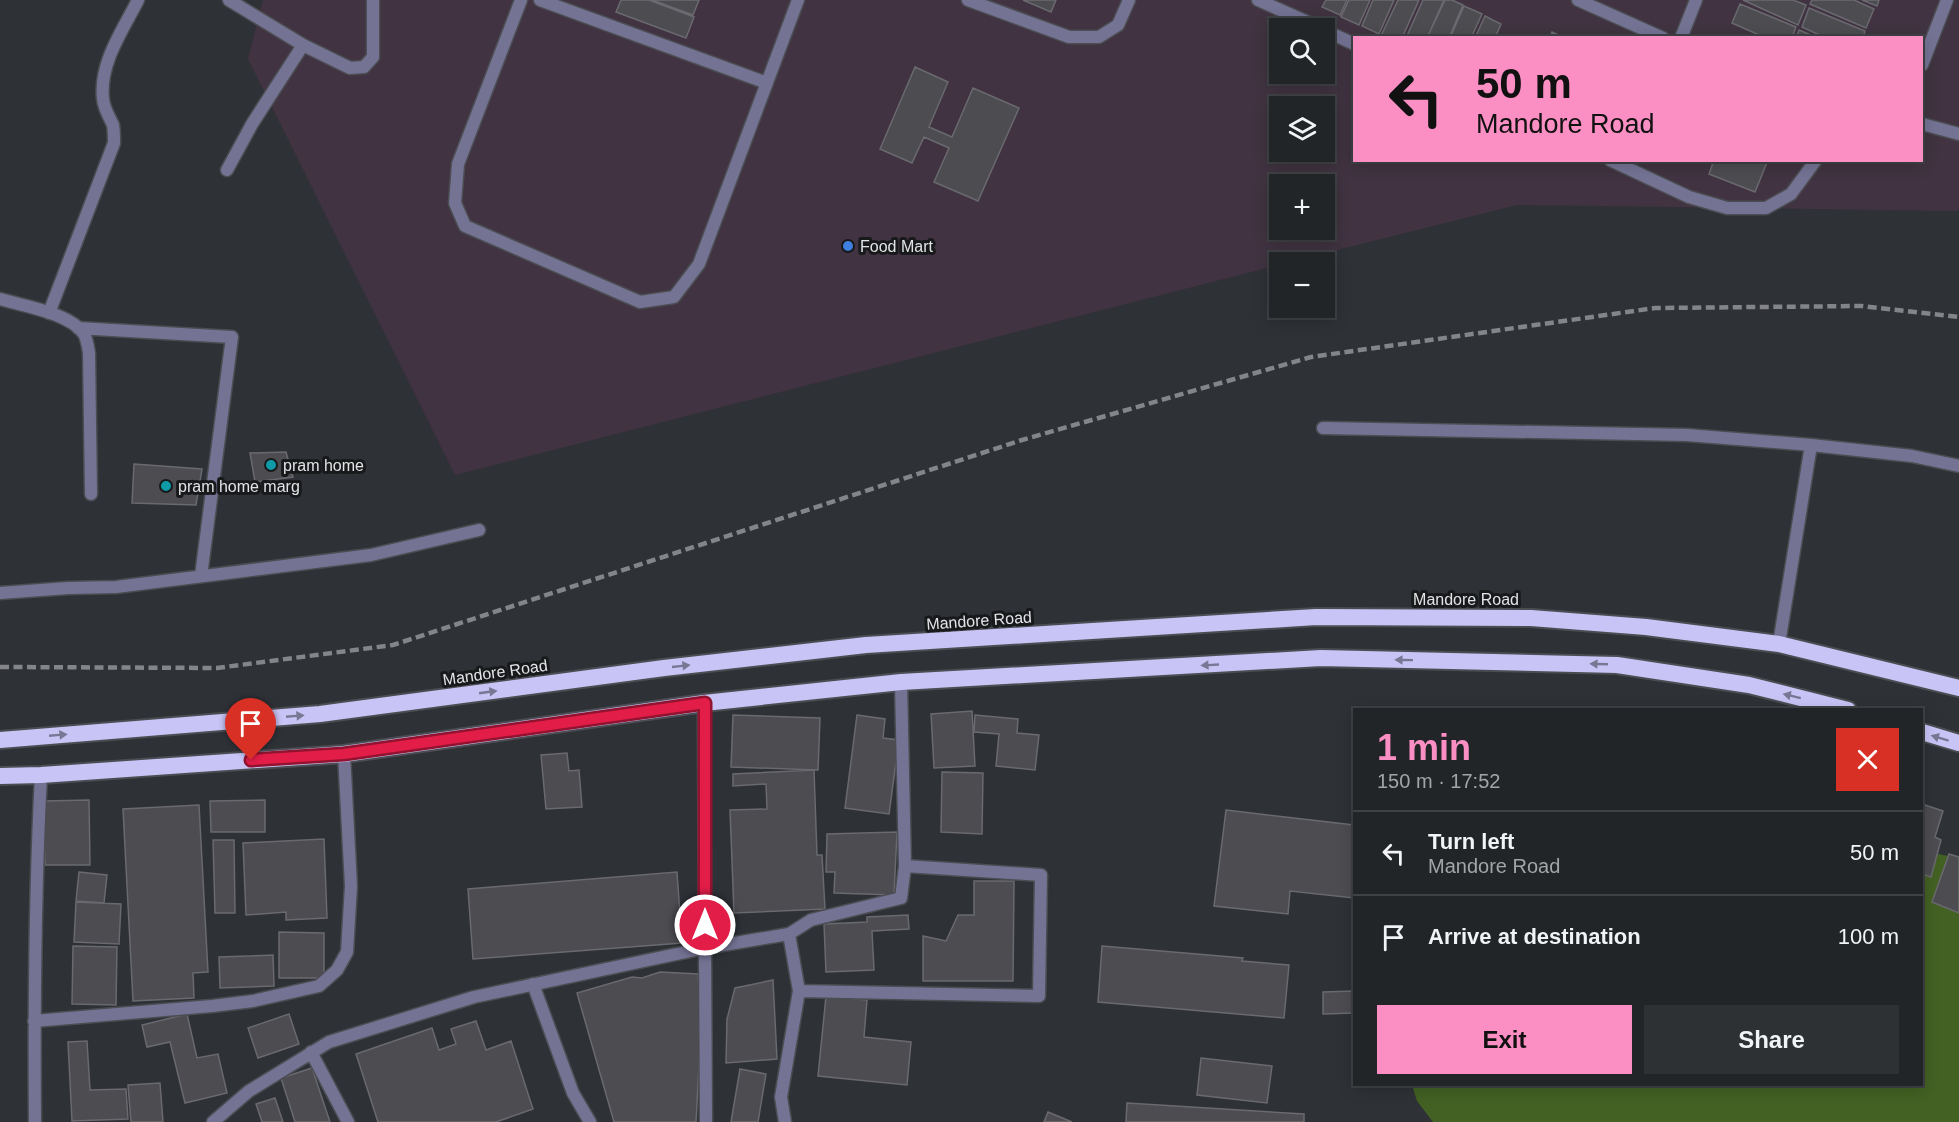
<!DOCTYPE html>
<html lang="en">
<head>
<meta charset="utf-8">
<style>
  :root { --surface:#222528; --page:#2e3134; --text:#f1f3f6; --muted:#a2a5a8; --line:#3f4245; --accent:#fb8fc4 }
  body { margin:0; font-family:Helvetica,sans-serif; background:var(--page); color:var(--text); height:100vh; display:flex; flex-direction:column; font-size:22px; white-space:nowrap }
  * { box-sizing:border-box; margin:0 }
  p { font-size:20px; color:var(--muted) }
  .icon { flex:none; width:33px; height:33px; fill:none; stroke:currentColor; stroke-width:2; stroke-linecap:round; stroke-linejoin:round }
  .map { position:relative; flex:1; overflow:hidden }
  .panel { position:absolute; left:1353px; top:708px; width:570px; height:378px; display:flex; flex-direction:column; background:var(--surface); border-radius:0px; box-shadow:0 3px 15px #0003,0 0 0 2px var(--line) }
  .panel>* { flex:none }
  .hud { position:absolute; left:1353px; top:36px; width:570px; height:126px; border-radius:0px; box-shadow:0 3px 15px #0003,0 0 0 2px var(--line); background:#fb8fc4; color:#111; overflow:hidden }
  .fabs { position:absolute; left:1269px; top:18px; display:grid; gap:12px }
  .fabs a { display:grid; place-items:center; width:66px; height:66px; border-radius:0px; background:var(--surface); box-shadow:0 3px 15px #0003,0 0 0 2px var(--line); font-size:30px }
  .pin { position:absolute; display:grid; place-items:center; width:51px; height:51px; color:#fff; margin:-62px -26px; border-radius:50% 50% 50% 0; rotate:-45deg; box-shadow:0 0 6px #0007 }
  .pin .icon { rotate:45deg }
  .me { position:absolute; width:66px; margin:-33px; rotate:0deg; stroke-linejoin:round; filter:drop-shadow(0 0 4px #0008) }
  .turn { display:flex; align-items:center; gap:21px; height:126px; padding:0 24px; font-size:27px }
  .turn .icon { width:78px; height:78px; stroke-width:2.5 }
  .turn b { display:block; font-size:42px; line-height:51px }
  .round { display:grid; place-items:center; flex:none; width:63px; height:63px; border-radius:0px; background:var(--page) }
  .headline { display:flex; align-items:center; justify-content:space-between; height:102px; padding:0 24px }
  h1 { font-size:36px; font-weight:700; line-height:45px; color:var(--accent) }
  .button { display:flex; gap:12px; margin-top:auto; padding:12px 24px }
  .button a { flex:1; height:69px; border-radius:0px; background:var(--accent); color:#111; font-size:24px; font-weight:700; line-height:69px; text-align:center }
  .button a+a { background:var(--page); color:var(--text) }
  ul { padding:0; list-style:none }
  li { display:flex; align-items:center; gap:18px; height:84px; padding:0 24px; border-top:2px solid var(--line) }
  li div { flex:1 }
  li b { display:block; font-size:22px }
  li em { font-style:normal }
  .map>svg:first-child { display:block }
  .commercial { fill:#413341; fill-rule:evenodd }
  .green { fill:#436123 }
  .building { fill:#4c4c51; stroke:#69696f; stroke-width:1.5 }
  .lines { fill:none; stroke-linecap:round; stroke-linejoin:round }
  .service-casing { stroke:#4b4d52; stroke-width:15 }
  .minor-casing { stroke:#4b4d52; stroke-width:15 }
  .trunk-casing { stroke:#4b4d52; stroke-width:20 }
  .service { stroke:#757394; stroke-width:12 }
  .minor { stroke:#757394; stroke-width:12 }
  .trunk { stroke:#c8c4f6; stroke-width:16 }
  .rail { stroke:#838589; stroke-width:4.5; stroke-dasharray:9 4.5; stroke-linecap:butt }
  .oneway { fill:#797793 }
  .route-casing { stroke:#92132f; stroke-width:15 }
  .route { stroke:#e11d48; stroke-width:10 }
  .shop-dot { fill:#3f7fe0; stroke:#18191b; stroke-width:2 }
  .culture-dot { fill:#0f9aa8; stroke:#18191b; stroke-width:2 }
  .labels { text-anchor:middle; stroke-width:6; stroke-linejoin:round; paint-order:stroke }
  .poi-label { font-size:16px; fill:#e1e3e6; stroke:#18191b; text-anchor:start }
  .street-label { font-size:16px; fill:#e1e3e6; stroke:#18191b }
</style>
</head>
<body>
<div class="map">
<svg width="1959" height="1122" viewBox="0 0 1959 1122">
  <rect width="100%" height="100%" fill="#2e3136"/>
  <path class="commercial" d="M 263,0 L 1959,0 L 1959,211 L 1517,205 L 1289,262 L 1280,262 L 1279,265 L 455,475 L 248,59 ZM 1280,28 L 1324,28 L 1324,74 L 1280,74 ZM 1354,38 L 1922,38 L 1922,160 L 1354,160 ZM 1280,106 L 1324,106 L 1324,152 L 1280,152 ZM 1280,184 L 1324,184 L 1324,230 L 1280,230 Z"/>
  <path class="green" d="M 1922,851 L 1959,858 L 1959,1122 L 1433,1122 L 1417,1101 L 1412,1085 L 1922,1084 Z"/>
  <path class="building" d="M 621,0 L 649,0 L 694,17 L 686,38 L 616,12 Z
    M 652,0 L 699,0 L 693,15 Z
    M 1023,0 L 1056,0 L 1051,12 Z
    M 1326,0 L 1347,0 L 1340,15 L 1322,7 Z
    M 1349,0 L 1370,0 L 1359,25 L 1341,17 Z
    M 1373,0 L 1394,0 L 1379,34 L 1362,26 Z
    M 1398,0 L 1419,0 L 1402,38 L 1385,38 L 1381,36 Z
    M 1423,0 L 1444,0 L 1427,38 L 1406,38 Z
    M 1445,0 L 1452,0 L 1463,5 L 1449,38 L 1427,38 Z
    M 1743,0 L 1793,0 L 1806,5 L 1798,25 Z
    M 1812,0 L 1854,0 L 1874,9 L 1866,28 L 1810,4 Z
    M 1862,0 L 1879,0 L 1877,6 Z
    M 1740,4 L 1796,27 L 1792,38 L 1766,38 L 1732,23 Z
    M 1464,6 L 1482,14 L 1471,38 L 1450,38 Z
    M 1809,8 L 1865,31 L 1863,38 L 1826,38 L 1802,27 Z
    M 1485,16 L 1501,24 L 1495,38 L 1475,38 Z
    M 1799,30 L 1818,38 L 1796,38 Z
    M 1552,32 L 1565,38 L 1550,38 Z
    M 915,67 L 948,82 L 929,127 L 952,137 L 973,88 L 1019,108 L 978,201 L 934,182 L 949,148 L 924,137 L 912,163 L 880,149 Z
    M 1714,160 L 1768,160 L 1755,192 L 1709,174 Z
    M 286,452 L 293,477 L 255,482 L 250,453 Z
    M 134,464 L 202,469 L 196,505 L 132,503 Z
    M 972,711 L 975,766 L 934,768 L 931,714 Z
    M 733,715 L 820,718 L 818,770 L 731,767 Z
    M 857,715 L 885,719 L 883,738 L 899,740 L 889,814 L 845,808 Z
    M 975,715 L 1018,719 L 1017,733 L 1039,735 L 1035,770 L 996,766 L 999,734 L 974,732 Z
    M 567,753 L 569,771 L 579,770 L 582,807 L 546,809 L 541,755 Z
    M 814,770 L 817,855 L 822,855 L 825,909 L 734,913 L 730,810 L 767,809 L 766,784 L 733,786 L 733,774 Z
    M 942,772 L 983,773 L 982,834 L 941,832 Z
    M 89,800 L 90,865 L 45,865 L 43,801 Z
    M 265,800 L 265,832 L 211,832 L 210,801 Z
    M 1922,804 L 1943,811 L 1935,837 L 1941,840 L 1931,877 L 1922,874 Z
    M 199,805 L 208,972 L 193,973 L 194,998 L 133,1001 L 123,809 Z
    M 1226,810 L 1354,825 L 1354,898 L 1290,891 L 1288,914 L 1214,906 Z
    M 897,832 L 894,895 L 834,893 L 835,872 L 826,872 L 827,834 Z
    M 324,839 L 327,918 L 286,920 L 286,912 L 246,915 L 243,843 Z
    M 213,840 L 234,840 L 235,913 L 215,913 Z
    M 1949,854 L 1959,857 L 1959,913 L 1932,902 Z
    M 79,872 L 107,875 L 104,903 L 76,901 Z
    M 677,872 L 682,943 L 473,959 L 468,889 Z
    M 974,881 L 1014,881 L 1013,981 L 923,981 L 923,936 L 946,941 L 958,915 L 974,915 Z
    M 76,902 L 121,904 L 119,944 L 74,942 Z
    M 908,915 L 909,929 L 872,931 L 874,970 L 826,972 L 824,924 L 867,922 L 867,917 Z
    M 279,932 L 324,933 L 324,978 L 279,978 Z
    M 73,946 L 117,947 L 116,1005 L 72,1004 Z
    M 1102,946 L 1243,958 L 1242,961 L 1289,965 L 1284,1018 L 1098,1002 Z
    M 273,955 L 274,986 L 220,988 L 219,957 Z
    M 660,972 L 698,974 L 701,1026 L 696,1122 L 614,1122 L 577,993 L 632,977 L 642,978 Z
    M 773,980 L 777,1059 L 726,1063 L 727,1019 L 735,988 Z
    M 1353,991 L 1354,1013 L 1323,1014 L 1323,992 Z
    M 826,996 L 867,1000 L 864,1037 L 911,1042 L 907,1085 L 818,1076 Z
    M 187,1014 L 197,1058 L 218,1054 L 227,1093 L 185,1103 L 170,1042 L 147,1047 L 142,1025 Z
    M 289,1014 L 299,1044 L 258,1058 L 248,1028 Z
    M 476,1021 L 486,1050 L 511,1041 L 533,1109 L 496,1122 L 378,1122 L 356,1054 L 432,1028 L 439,1050 L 456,1044 L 451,1029 Z
    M 87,1041 L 90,1090 L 126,1089 L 128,1119 L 72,1121 L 68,1042 Z
    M 1201,1058 L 1272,1066 L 1267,1103 L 1197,1095 Z
    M 312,1068 L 330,1122 L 295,1122 L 281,1078 Z
    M 740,1069 L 766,1074 L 758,1122 L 731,1122 Z
    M 160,1083 L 163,1122 L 131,1122 L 128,1085 Z
    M 275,1098 L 283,1122 L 262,1122 L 256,1104 Z
    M 1127,1103 L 1304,1114 L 1304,1122 L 1126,1122 Z
    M 1048,1112 L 1072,1122 L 1044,1122 Z"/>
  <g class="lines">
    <defs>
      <path id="service" d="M 521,0 L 458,164 L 455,203 L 465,226 L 640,302 L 674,297 L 699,264 L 798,0
        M 540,0 L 767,83
        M 968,0 L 1069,37 L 1099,37 L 1118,25 L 1129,0
        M 1258,0 L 1321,28
        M 1578,0 L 1663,38
        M 1324,30 L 1354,44
        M 1681,38 L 1696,0
        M 1922,65 L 1947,0
        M 1610,160 L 1689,197 L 1727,208 L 1766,208 L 1791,194 L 1816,160"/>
      <path id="minor" d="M 229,0 L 303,45 L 350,68 L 364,67 L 373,57 L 373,0
        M 1922,124 L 1959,134
        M 227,170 L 252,124 L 303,45
        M 0,299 C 23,306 70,313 84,334 C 87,339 88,347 89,353 L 91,494
        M 49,313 L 114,143 C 114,137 114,130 113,125 C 109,116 104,109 103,99 C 99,63 123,30 138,0
        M 78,328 L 232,337 L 201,576
        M 1323,428 L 1687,435 L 1811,445 L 1779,644
        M 1811,445 L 1912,456 L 1959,466
        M 0,593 L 68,588 L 116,587 L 371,555 L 479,530
        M 789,934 L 811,920 L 901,898 L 905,866 L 901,682
        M 533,984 L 573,1093 L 590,1122
        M 799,991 L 1039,996 L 1041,875 L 905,866
        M 34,1021 L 212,1006 L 253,1001 L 319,986 L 337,970 L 347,952 L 351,886 L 344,754
        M 311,1052 L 348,1122
        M 35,1122 C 34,1006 35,891 41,775
        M 213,1122 L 249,1091 L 329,1042 L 474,997 L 705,948 L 704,703
        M 706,1122 L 705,948 L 789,934 L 799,991 L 781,1097 L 785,1122"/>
      <path id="trunk" d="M 1922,732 L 1959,743
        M 0,740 L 320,714 L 664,668 L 866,645 L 1316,617 L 1531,618 L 1646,627 L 1779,644 L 1959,688
        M 0,776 L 41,775 L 344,754 L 704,703 L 901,682 L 1321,658 L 1617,665 L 1749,685 L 1848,710"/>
    </defs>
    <use href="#service" class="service-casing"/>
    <use href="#minor" class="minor-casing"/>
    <use href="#trunk" class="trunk-casing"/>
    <use href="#service" class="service"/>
    <use href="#minor" class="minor"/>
    <use href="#trunk" class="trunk"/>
    <path class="rail" d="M 0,667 L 217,668 L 393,645 L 1022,440 L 1311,357 L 1655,308 L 1862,306 L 1959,317"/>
  </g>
  <defs><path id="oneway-solid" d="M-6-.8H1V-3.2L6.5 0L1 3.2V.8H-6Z" transform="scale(1.5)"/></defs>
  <g class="oneway">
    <use href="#oneway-solid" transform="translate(1404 660) rotate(-179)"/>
    <use href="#oneway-solid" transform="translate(1599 664) rotate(-178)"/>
    <use href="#oneway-solid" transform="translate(1210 665) rotate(177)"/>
    <use href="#oneway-solid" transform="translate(681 666) rotate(-6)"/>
    <use href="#oneway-solid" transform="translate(488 692) rotate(-8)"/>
    <use href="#oneway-solid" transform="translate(1792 696) rotate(-166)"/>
    <use href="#oneway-solid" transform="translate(295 716) rotate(-5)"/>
    <use href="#oneway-solid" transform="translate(58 735) rotate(-5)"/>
    <use href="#oneway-solid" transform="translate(1940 738) rotate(-163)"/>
  </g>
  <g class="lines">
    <defs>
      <path id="route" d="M 251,760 L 344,754 L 705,703 L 705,925"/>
    </defs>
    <use href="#route" class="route-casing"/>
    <use href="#route" class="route"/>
  </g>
  <circle class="shop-dot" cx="848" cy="246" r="6"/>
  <g class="culture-dot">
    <circle cx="271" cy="465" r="6"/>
    <circle cx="166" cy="486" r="6"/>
  </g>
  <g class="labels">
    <g class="poi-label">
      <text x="860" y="252">Food Mart</text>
      <text x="283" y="471">pram home</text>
      <text x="178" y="492">pram home marg</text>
    </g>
    <g class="street-label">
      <text x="1466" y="605">Mandore Road</text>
      <text transform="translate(979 620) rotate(-4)" y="6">Mandore Road</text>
      <text transform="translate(495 672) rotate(-8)" y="6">Mandore Road</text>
    </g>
  </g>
</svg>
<div class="fabs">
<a><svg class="icon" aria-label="search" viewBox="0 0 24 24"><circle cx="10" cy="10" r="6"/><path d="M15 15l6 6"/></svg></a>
<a><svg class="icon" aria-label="layers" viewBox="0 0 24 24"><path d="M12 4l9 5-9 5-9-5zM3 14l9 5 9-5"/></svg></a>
<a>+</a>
<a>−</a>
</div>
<div class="pin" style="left:251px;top:760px;background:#d93025"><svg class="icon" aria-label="arrive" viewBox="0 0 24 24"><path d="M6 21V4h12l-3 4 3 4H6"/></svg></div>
<svg class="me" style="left:705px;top:925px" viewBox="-20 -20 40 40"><circle r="17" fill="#e11d48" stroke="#fff" stroke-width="3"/><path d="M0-11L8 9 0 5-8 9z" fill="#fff"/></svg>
<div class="hud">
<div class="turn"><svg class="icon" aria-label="left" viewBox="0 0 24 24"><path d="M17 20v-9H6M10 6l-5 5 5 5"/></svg><div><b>50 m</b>Mandore Road</div></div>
</div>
<section class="panel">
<div class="headline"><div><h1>1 min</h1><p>150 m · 17:52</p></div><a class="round" style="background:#d93025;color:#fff"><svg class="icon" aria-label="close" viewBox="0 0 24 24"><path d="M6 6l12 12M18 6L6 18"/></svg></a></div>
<ul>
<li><svg class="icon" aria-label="left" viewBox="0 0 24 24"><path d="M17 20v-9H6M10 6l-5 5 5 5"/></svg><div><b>Turn left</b><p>Mandore Road</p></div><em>50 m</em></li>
<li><svg class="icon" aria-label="arrive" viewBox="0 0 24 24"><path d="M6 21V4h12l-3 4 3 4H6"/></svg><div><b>Arrive at destination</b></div><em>100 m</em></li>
</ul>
<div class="button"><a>Exit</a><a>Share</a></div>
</section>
</div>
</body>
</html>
